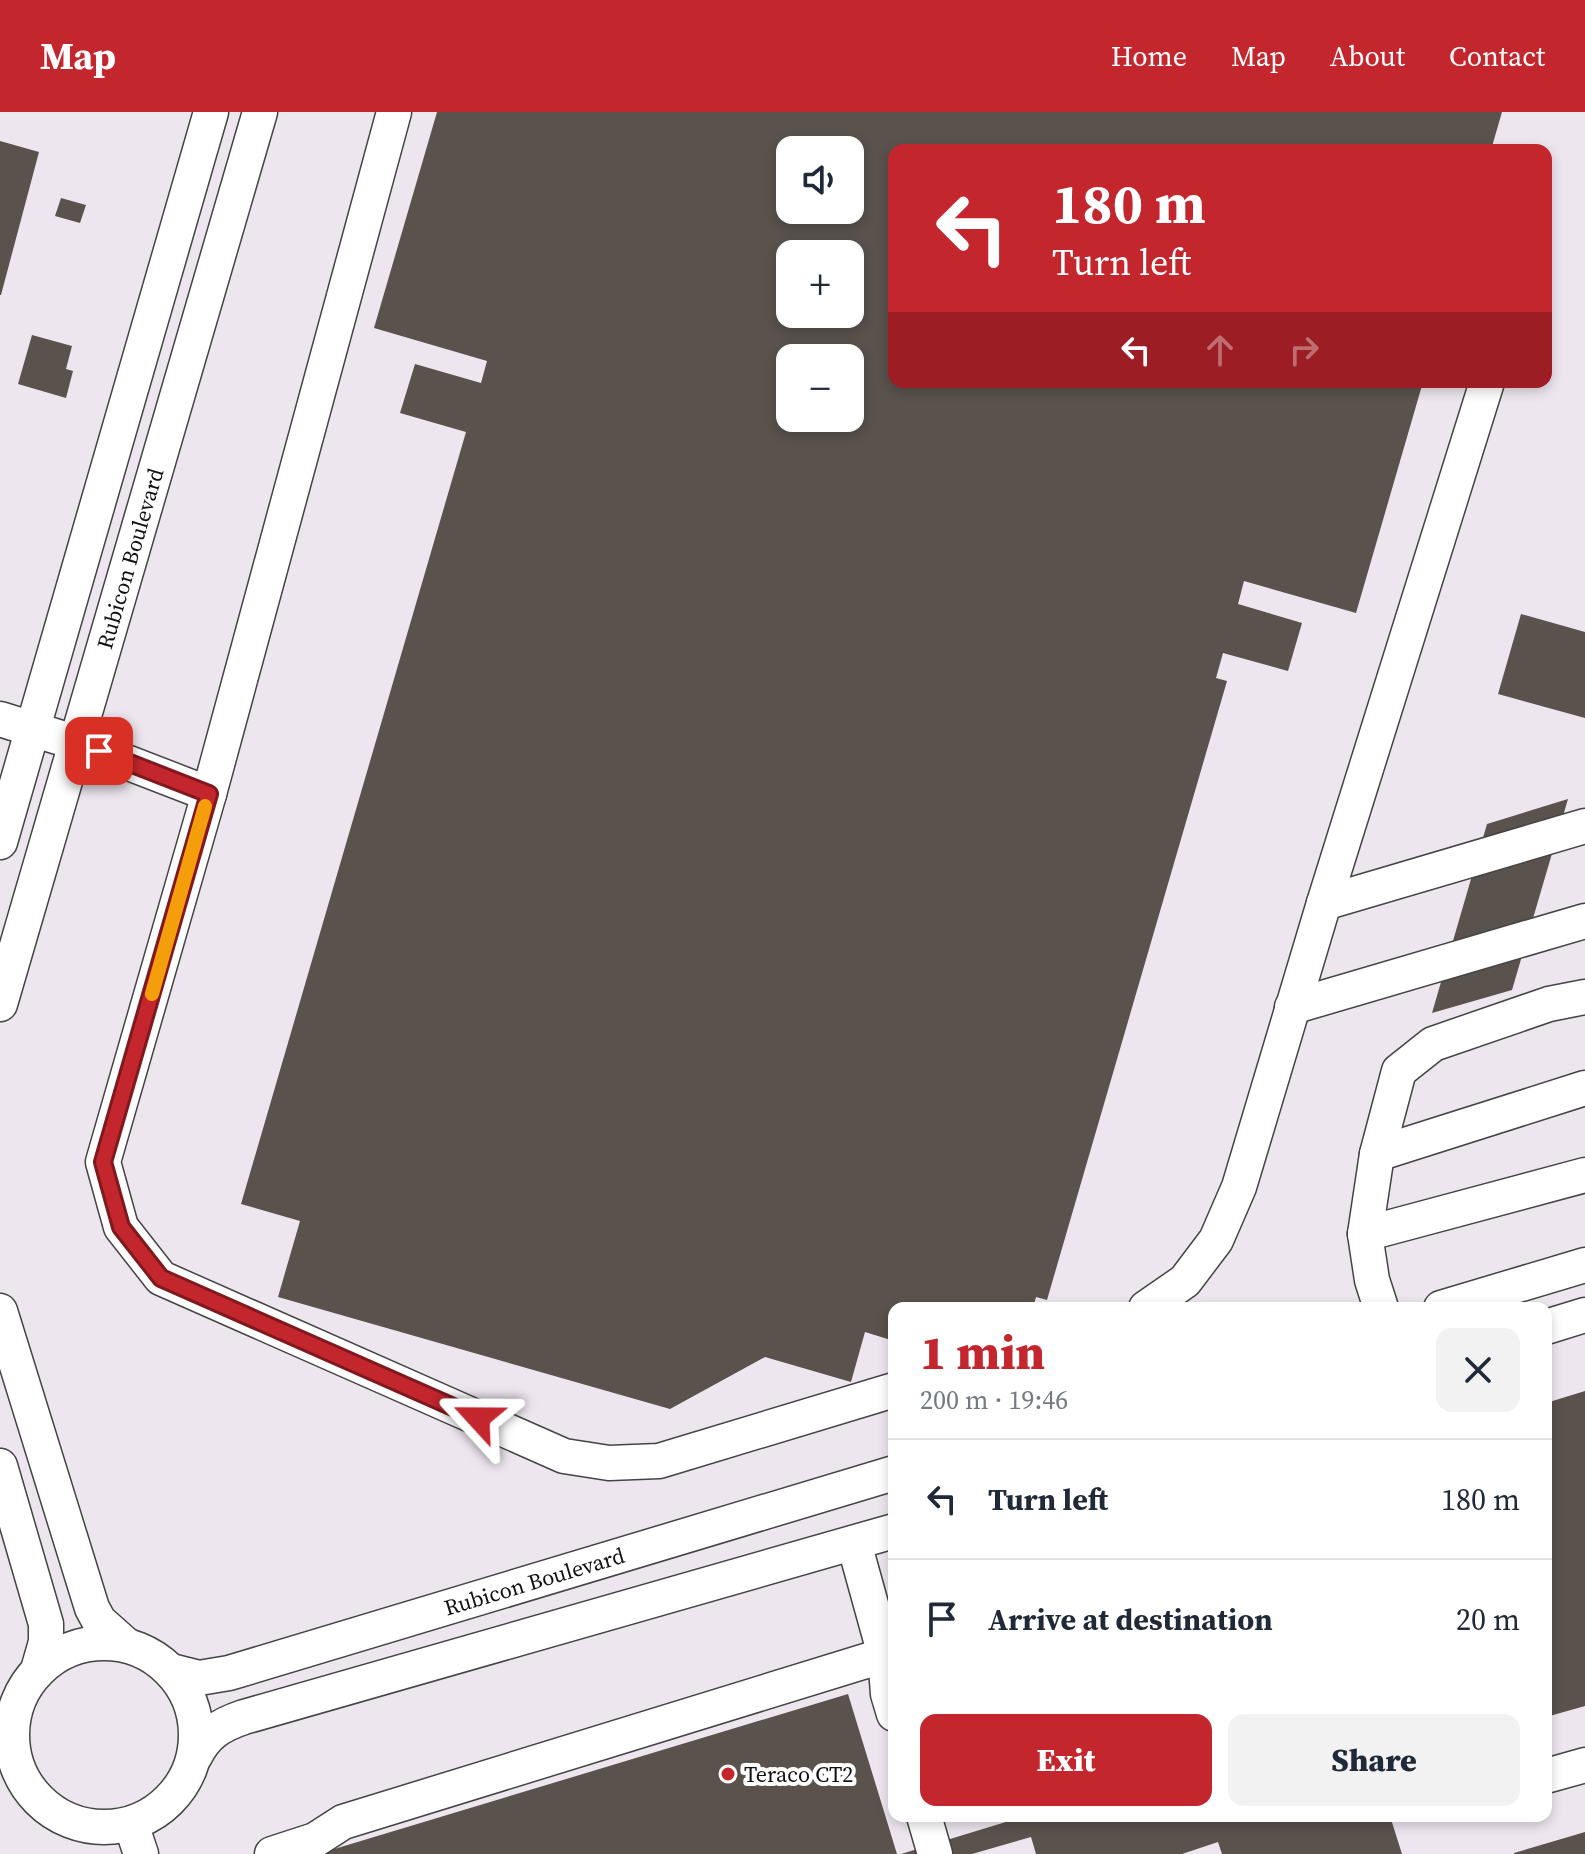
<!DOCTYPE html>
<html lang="en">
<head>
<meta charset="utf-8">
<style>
  :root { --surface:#fff; --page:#f2f2f3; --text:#1f2937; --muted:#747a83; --line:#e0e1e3; --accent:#c4262e }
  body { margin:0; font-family:"Source Serif 4",serif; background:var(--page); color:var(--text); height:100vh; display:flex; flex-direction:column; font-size:30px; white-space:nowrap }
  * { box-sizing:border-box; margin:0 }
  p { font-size:26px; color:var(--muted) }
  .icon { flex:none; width:44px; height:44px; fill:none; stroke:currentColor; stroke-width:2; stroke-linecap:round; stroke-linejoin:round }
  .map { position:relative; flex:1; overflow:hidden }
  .details { position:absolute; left:888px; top:1190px; width:664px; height:520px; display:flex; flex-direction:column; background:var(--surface); border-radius:16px; box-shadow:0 4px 12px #0003 }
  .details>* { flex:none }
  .top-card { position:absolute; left:888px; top:32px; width:664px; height:244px; border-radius:16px; box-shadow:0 4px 12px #0003; background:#c4262e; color:#fff; overflow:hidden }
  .controls { position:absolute; left:776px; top:24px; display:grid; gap:16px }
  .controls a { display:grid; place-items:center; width:88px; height:88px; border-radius:16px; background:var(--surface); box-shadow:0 4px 12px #0003; font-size:40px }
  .pin { position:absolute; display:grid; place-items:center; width:68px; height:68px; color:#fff; margin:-34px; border-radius:16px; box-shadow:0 4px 12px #0006 }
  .me { position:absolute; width:88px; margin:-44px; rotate:294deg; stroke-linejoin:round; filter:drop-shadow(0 0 6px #0008) }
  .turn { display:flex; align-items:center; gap:28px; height:168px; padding:0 32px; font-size:36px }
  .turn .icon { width:104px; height:104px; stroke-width:2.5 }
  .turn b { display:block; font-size:56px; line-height:68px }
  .lanes { display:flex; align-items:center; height:76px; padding:0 32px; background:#0003; justify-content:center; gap:40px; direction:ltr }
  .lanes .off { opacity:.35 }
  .round { display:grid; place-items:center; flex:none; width:84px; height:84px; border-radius:16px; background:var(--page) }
  .head { display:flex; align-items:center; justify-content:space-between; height:136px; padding:0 32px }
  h1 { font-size:48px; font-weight:800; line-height:60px; color:var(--accent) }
  .button { display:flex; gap:16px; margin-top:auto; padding:16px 32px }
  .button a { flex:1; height:92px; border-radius:16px; background:var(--accent); color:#fff; font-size:32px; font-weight:800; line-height:92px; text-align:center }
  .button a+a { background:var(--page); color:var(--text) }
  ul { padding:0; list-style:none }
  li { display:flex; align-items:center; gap:24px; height:120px; padding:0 32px; border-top:2px solid var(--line) }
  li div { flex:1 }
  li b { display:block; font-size:30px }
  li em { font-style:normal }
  header { display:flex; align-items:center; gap:48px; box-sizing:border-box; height:112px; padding:0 40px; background:var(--accent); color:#fff }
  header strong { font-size:38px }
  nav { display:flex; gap:44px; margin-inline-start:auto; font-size:28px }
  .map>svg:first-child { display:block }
  .industrial { fill:#eee6ef; fill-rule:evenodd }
  .building { fill:#5a524d; fill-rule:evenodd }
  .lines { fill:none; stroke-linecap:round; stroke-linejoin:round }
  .minor-casing { stroke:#444; stroke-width:37 }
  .minor { stroke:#fff; stroke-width:34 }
  .route-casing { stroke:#7f191e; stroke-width:20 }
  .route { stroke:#c4262e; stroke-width:14 }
  .slow { stroke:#f59e0b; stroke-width:14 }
  .poi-dot { fill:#c4262e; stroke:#fff; stroke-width:3 }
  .labels { text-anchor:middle; stroke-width:8; stroke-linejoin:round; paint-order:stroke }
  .street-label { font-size:22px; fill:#111; stroke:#fff }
  .poi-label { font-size:22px; fill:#111; stroke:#fff; text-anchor:start }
</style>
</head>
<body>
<header>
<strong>Map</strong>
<nav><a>Home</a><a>Map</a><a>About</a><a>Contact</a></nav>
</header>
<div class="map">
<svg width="1585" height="1742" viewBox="0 0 1585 1742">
  <rect width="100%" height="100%" fill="#fffdf5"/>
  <path class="industrial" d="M 0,0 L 1585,0 L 1585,1742 L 0,1742 ZM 790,38 L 850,38 L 850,98 L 790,98 ZM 894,38 L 1546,38 L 1546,270 L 894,270 ZM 790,142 L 850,142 L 850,202 L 790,202 ZM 790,246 L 850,246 L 850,306 L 790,306 ZM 894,1196 L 1546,1196 L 1546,1704 L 894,1704 Z"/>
  <path class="building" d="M 437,0 L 1502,0 L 1491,38 L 894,38 L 894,270 L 1423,270 L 1356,501 L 1244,469 L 1238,492 L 1302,511 L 1288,559 L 1223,541 L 1216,566 L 1227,569 L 1047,1188 L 1036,1185 L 1033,1196 L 969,1196 L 955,1192 L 953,1196 L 894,1196 L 894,1229 L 865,1220 L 851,1270 L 765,1245 L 670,1297 L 278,1185 L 300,1109 L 241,1092 L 466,320 L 400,301 L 415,252 L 481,271 L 487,249 L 374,216 ZM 790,38 L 850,38 L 850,98 L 790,98 ZM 790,142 L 850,142 L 850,202 L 790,202 ZM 790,246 L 850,246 L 850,306 L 790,306 Z
    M 0,29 L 39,40 L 1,183 L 0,183 Z
    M 61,86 L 86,93 L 80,111 L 55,104 Z
    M 32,223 L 72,234 L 66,257 L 73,259 L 66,286 L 18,272 Z
    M 1521,502 L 1585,520 L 1585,606 L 1498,582 Z
    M 1568,687 L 1512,878 L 1432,901 L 1487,712 Z
    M 1585,1279 L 1585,1594 L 1546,1605 L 1546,1291 Z
    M 848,1582 L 897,1742 L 321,1742 L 321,1741 Z
    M 959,1704 L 980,1704 L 980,1705 L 961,1710 Z
    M 1025,1704 L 1390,1704 L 1402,1742 L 1222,1742 L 1218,1730 L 1182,1742 L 1036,1742 L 1031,1725 L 972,1742 L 901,1742 Z
    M 1585,1720 L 1585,1742 L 1514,1742 L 1514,1741 Z"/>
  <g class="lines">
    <defs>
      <g id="minor">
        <path d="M 0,607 L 77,631 L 209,682 L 103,1050 L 121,1115 L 161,1166 L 564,1344 L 609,1351 L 659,1349 L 894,1278"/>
        <path d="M 209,682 L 394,0"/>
        <path d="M 0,730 L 211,0"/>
        <path d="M 1324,791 L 1585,714"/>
        <path id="s1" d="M 0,892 L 260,0"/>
        <path d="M 1292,895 L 1585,809"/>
        <path d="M 1377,1042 L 1585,976"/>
        <path d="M 1365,1122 L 1585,1063"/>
        <path d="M 1146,1196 L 1185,1169 L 1216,1128 L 1239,1075 L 1324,791 L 1487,270"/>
        <path d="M 1381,1196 L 1372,1168 L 1365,1122 L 1377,1042 L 1399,959 L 1433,932 L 1549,892 L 1585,885"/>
        <path d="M 1441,1196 L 1585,1153"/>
        <path d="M 0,1199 L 92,1496 L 99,1509 L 126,1533"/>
        <path d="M 1546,1215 L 1585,1203"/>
        <path d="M 0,1354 L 46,1512 L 46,1530 L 38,1558"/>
        <path d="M 854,1431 L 885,1543 L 888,1582 L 894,1602"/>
        <circle cx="104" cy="1623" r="92"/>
        <path id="s2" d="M 171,1559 L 199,1566 L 229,1561 L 894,1361"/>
        <path d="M 195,1644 C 206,1622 220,1613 244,1605 L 894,1419"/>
        <path d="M 1546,1664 L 1585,1653"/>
        <path d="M 924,1704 L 935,1742"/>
        <path d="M 131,1712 L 141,1742"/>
        <path d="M 272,1742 L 315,1728 L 343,1710 L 885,1543"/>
      </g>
    </defs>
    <use href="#minor" class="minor-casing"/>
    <use href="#minor" class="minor"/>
  </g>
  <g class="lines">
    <defs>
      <path id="route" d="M 99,639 L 209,682 L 103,1050 L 121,1115 L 161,1166 L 478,1306"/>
    </defs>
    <use href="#route" class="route-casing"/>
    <use href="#route" class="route"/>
    <path class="slow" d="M 152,882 L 205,694"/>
  </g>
  <circle class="poi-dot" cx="728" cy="1662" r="8"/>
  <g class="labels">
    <g class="street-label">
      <text dy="8" stroke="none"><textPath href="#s1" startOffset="464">Rubicon Boulevard</textPath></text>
      <text dy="8" stroke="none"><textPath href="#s2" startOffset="378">Rubicon Boulevard</textPath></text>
    </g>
    <g class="poi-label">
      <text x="744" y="1670">Teraco CT2</text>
    </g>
  </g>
</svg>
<div class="controls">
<a><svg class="icon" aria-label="sound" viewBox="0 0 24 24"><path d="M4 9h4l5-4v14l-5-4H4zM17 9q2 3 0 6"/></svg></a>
<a>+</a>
<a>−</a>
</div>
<div class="pin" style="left:99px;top:639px;background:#d93025"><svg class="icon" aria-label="arrive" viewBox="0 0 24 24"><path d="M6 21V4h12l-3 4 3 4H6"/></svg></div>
<svg class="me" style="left:478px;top:1306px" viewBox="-20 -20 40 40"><path d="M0-17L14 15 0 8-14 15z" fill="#c4262e" stroke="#fff" stroke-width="4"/></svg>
<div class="top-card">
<div class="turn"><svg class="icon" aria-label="left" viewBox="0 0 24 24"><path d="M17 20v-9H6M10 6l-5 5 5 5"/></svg><div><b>180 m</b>Turn left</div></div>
<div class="lanes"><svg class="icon" aria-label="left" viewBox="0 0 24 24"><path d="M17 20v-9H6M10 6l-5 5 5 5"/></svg><svg class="icon off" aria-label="ahead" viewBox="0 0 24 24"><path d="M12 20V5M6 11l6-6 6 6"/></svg><svg class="icon off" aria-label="right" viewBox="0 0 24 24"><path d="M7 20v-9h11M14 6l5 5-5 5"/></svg></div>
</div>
<section class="details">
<div class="head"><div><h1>1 min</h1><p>200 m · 19:46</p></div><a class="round"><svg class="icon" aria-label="close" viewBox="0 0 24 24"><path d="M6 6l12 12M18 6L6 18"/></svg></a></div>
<ul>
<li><svg class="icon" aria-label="left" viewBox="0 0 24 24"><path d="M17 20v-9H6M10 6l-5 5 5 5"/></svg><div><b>Turn left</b></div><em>180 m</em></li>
<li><svg class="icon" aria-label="arrive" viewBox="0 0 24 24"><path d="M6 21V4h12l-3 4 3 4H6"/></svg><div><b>Arrive at destination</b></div><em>20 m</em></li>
</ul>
<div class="button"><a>Exit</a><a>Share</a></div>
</section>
</div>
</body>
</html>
